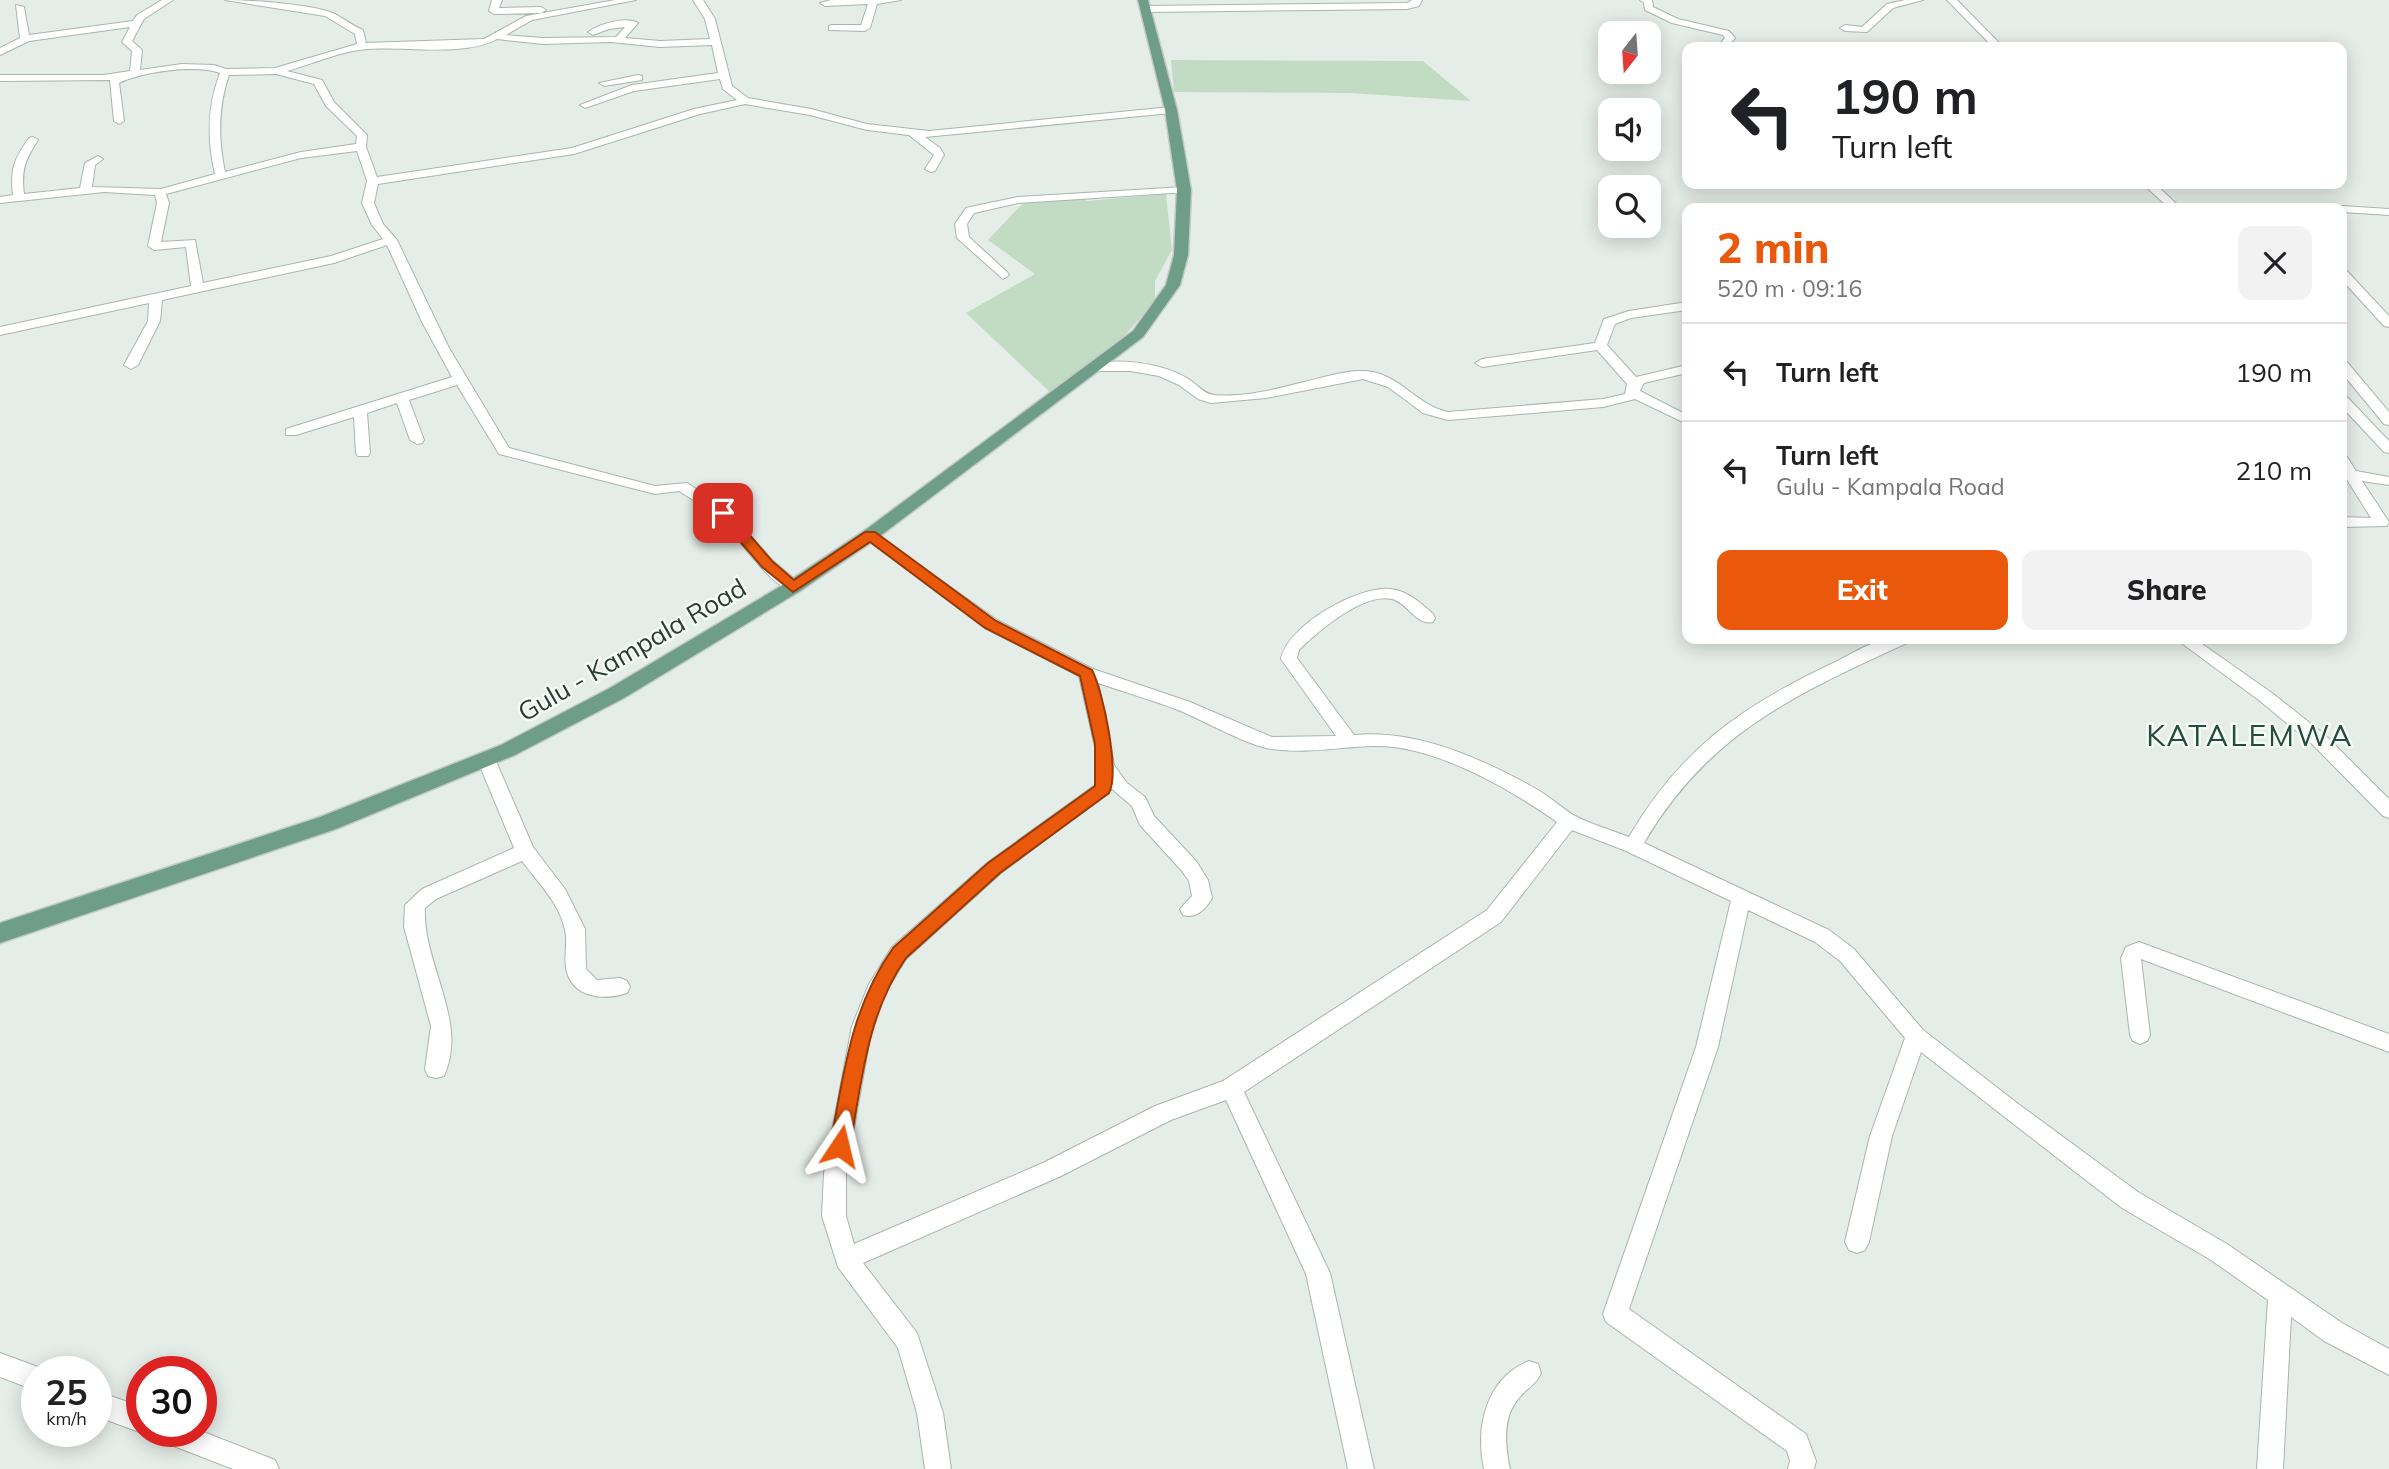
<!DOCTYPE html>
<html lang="en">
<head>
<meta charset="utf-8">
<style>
  :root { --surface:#fff; --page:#f2f2f2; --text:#202124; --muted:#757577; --line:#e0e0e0; --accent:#ea580c }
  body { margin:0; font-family:Mulish,sans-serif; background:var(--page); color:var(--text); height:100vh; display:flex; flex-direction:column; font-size:26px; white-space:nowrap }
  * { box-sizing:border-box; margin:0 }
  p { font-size:23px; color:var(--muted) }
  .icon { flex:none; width:38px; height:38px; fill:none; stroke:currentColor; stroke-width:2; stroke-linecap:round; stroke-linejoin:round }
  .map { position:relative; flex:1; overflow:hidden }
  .sheet { position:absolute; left:1682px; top:203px; width:665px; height:441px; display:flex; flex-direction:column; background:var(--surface); border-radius:14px; box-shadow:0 4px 18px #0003 }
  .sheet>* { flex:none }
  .top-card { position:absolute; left:1682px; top:42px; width:665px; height:147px; border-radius:14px; box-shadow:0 4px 18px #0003; background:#fff; color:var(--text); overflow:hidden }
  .needle { width:46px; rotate:197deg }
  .tools { position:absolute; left:1598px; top:21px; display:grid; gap:14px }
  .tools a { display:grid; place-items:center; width:63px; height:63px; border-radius:14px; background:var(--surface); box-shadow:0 4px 18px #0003; font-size:35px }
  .speed { position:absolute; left:21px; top:1356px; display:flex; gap:14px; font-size:35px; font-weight:700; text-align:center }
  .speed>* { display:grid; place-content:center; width:91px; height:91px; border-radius:50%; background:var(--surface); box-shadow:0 4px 18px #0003; line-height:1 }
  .speed small { font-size:18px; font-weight:400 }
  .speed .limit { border:10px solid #d22; background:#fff; color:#111 }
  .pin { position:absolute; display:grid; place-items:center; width:60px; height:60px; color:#fff; margin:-30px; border-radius:14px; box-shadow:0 4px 10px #0006 }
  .me { position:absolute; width:77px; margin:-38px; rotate:10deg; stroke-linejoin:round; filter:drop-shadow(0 0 5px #0008) }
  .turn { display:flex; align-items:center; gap:24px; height:147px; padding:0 35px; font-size:32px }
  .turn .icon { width:91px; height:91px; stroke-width:2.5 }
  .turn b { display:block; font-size:49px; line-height:60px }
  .round { display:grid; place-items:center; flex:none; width:74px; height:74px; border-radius:14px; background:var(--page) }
  .head { display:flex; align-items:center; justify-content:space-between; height:119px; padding:0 35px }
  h1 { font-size:42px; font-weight:800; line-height:52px; color:var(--accent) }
  .action { display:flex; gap:14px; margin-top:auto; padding:14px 35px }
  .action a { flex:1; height:80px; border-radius:14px; background:var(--accent); color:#fff; font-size:28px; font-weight:800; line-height:80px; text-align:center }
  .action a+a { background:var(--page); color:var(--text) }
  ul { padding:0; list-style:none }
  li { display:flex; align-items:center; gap:21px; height:98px; padding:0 35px; border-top:2px solid var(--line) }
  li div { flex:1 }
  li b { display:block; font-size:26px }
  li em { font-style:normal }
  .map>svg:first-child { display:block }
  .green { fill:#c1dcc2 }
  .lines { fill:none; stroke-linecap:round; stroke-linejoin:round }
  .street-casing { stroke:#a8b5ae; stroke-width:2 }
  .primary-casing { stroke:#c2c9c6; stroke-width:3 }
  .street { fill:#fff; fill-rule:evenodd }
  .primary { fill:#6e9e88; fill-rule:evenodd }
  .route { fill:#ea580c; stroke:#983908; stroke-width:2 }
  .labels { text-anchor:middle; stroke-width:5; stroke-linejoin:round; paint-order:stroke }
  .street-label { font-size:26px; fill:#263d32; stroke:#f6faf7 }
  .quarter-label { font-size:30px; letter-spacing:2px; fill:#244e3b; stroke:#f6faf7 }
</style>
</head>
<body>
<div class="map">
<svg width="2389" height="1469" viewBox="0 0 2389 1469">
  <rect width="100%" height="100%" fill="#e5ede8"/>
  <path class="green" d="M 1171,60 L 1423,61 L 1471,101 L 1351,93 L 1174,92 Z
    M 1166,194 L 1172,250 L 1155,281 L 1155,301 L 1119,342 L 1053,395 L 966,313 L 1035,274 L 988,240 L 1024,202 L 1084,198 L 1087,201 Z"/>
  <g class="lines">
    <defs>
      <path id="street" d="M 162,0 L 173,0 L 144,19 L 132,41 L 142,50 L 140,70 L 182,64 L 214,65 L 226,69 L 275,68 L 357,44 L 355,34 L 325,16 L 225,0 C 251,0 306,4 330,12 C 341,16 351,25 363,30 L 366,43 L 484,39 L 526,16 L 615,0 L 636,0 L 532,20 L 506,35 L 543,38 L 616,37 L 625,27 L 609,29 L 593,35 L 588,32 C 599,24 625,16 638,23 L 625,38 L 660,41 L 710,39 L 705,19 L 693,0 L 703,0 L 715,19 L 732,86 L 748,98 L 811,109 L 867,124 L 929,131 L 1171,107 L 1176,110 L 1171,113 L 925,137 L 940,148 L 944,155 L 935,171 L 931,172 L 925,169 L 934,155 L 909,135 L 867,130 L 810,115 L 745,104 L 700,114 L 574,154 L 378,184 L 374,203 L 383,224 L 397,240 L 449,348 L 509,448 L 655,486 L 687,483 L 728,510 L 772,560 L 799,583 L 801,587 L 799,591 C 775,597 734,530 716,515 C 705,506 691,499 679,491 L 655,494 L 499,454 L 457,385 L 409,400 L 424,440 L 422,443 L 417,444 L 410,440 L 397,403 L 367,413 L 370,453 L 368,456 L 358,456 L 356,453 L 354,417 L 296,435 L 286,435 L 286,429 L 452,377 L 422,322 L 387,245 L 334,263 L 162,300 L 160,321 L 138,365 L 131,369 L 124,365 L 148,321 L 149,303 L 0,335 L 0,327 L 191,286 L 186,247 L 154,250 L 148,246 L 157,203 L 155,195 L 104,192 L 0,203 L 0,197 L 13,195 C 10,169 14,159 29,138 L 33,137 L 38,140 C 25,160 21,170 24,194 L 80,188 L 85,163 L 98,156 L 103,159 L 95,165 L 92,187 L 161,189 L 215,174 C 207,140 207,107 220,73 C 195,64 142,72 119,83 L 124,121 L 119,124 L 114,121 L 110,80 L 0,81 L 0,75 L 104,75 L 130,71 L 132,51 L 122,42 L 130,27 L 29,41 L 0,55 L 0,48 L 20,38 L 16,5 L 24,7 L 29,35 L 133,21 L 137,15 ZM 497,39 L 543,44 L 611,42 L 660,47 L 712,45 L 718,73 L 632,85 L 580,105 L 585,108 L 634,91 L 720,79 L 723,89 L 737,100 L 694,109 L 572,148 L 377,177 L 366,147 L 367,135 L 334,102 L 322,80 L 287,71 C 312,64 341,51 367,49 C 403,46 466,57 497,39 ZM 276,74 L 314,84 L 326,106 L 357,136 L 356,144 L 301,152 L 225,172 C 218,139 218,107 229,75 ZM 357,151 L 367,181 L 362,203 L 372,225 L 383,239 L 331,256 L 203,283 L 195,240 L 161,242 L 169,203 L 166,194 L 301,158 Z
        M 492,0 L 502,0 L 499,8 L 541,7 L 546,10 L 541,13 L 494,14 L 489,11 Z
        M 831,0 L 901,0 L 877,4 L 870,28 L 865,31 L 829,30 L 829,26 L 832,25 L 861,25 L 868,4 L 825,6 L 820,3 Z
        M 1412,0 L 1422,0 L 1419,6 L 1407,9 L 1147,12 L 1142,9 L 1147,6 L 1407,3 Z
        M 1640,0 L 1652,0 L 1653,7 L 1678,19 L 1729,31 L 1735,38 L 1727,47 L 1717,47 L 1725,38 L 1723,35 L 1672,23 L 1645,10 L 1644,3 Z
        M 1905,0 L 1923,0 L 1893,8 L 1867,32 L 1845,31 L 1840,28 L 1845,25 L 1862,27 L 1887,4 Z
        M 1947,0 L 1957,0 L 2003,47 L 1993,47 Z
        M 638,75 L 642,76 L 642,80 L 604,86 L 599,83 Z
        M 2143,184 L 2155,184 L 2181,208 L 2169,208 Z
        M 1184,187 L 1188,188 L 1188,192 L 1018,203 L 974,213 L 967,224 L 969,237 L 1007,272 L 1009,275 L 1003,279 L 957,238 L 955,224 L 966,208 L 970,207 L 1018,197 Z
        M 2342,206 L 2389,209 L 2389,215 L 2342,212 L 2342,208 L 2337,208 Z
        M 2342,269 L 2346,270 L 2389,316 L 2389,327 L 2384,326 L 2342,280 Z
        M 1687,302 L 1687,310 L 1631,318 L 1615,324 L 1607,345 L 1636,377 L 1687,365 L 1687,373 L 1644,383 L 1640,391 L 1687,415 L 1687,424 L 1635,399 L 1603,407 L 1448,420 L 1423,413 L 1388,387 L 1363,379 L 1266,398 L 1211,403 L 1198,399 L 1179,385 L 1159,376 L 1130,371 L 1097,371 L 1090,367 L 1092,364 C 1121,358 1161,363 1187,378 C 1196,383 1203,394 1214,395 C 1242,398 1277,389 1304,382 C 1326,377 1350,368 1373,372 C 1402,378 1419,406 1448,412 L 1603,399 L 1625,394 L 1627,384 L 1597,350 L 1482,367 L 1475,363 L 1482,359 L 1595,343 L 1604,319 L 1629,311 Z
        M 2342,361 L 2347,362 L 2389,412 L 2389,425 L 2384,424 L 2342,373 Z
        M 2342,396 L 2347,397 L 2389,441 L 2389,453 L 2384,452 L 2342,407 Z
        M 2342,456 L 2347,457 L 2356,471 L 2389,477 L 2389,485 L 2362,481 L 2389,522 L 2387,526 L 2342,527 L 2342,517 L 2371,518 L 2346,478 L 2342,476 Z
        M 870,530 L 997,620 L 1093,669 L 1190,702 L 1272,737 L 1336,736 L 1281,659 C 1287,626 1358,585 1391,589 C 1408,591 1421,603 1433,614 L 1435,618 L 1433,622 C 1416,626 1408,603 1392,599 C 1364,592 1318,631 1299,650 L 1297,658 L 1354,735 C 1417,729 1483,759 1538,790 C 1550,797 1561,807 1573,815 C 1590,824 1611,830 1629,837 C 1680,750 1739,708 1829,665 C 1847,657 1868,642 1888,639 C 1894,637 1902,639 1909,639 L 1907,643 C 1796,694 1708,733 1644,843 L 1829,930 L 1854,949 L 1923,1030 L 2017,1103 L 2138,1192 L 2227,1244 L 2342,1323 L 2389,1349 L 2389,1375 L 2324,1341 L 2291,1317 L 2283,1469 L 2257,1469 L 2268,1300 L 2211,1260 L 2122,1208 L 1921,1052 L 1892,1136 L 1869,1242 L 1865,1250 L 1857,1253 L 1849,1250 L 1845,1242 L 1870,1136 L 1905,1038 L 1840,961 L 1815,942 L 1748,910 L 1718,1047 L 1629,1309 L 1806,1434 L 1816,1461 L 1814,1469 L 1788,1469 L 1790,1461 L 1787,1451 L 1606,1322 L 1603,1314 L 1696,1047 L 1731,901 L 1626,851 L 1572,830 L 1501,922 L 1244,1092 L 1330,1273 L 1374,1469 L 1348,1469 L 1306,1274 L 1226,1100 L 1171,1120 L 1059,1177 L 863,1263 L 917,1333 L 943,1413 L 951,1469 L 925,1469 L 917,1413 L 898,1348 L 838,1267 L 822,1216 L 824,1173 L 852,1026 L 869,984 L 892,947 L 987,863 L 1095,785 L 1095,747 L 1079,676 L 985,628 L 865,538 L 862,535 L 865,532 ZM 1098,683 C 1124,692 1152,700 1178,710 C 1203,720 1248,746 1272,749 C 1306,754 1339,747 1373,746 C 1433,744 1510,789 1557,822 L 1487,910 L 1223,1081 L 1155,1106 L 1043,1163 L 854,1244 L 846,1216 L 846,1173 L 872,1026 L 885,993 L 906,959 L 1001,873 L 1112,789 L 1132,806 L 1140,825 L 1182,871 L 1189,881 L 1192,896 L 1180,909 L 1183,915 C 1196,919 1206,909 1212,898 L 1208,880 L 1196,861 L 1154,816 L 1145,797 L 1127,783 L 1114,765 Z
        M 2176,639 L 2195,639 L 2272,693 L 2325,735 L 2389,799 L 2389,818 L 2383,816 L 2312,744 L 2260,701 Z
        M 486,753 L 492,754 L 495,759 L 533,847 L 565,889 L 585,929 L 586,969 L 597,980 L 620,978 L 627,981 L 630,987 L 627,993 C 604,1001 571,998 566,968 C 564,956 568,942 565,930 C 560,904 537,881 522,861 L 436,899 L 425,908 C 422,963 469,1021 444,1076 L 436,1078 L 428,1076 L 425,1069 L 431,1026 L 404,927 L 405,905 L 422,889 L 514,848 L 477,759 L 480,754 Z
        M 2139,942 L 2389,1034 L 2389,1052 L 2141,959 L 2150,1035 L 2147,1041 L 2140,1044 L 2133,1041 L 2130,1035 L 2121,958 L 2126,947 Z
        M 0,1353 L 46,1370 L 37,1372 L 37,1391 L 0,1377 Z
        M 1529,1361 L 1538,1364 L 1541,1373 C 1536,1385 1527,1388 1519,1398 C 1502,1417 1505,1446 1510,1469 L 1484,1469 C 1475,1427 1486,1378 1529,1361 Z
        M 96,1391 L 142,1407 L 142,1432 L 145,1432 L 142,1433 L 96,1416 Z
        M 201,1431 L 275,1460 L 279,1469 L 233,1469 L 161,1441 L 157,1432 Z"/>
      <path id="primary" d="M 1138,0 L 1148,0 L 1177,110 L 1191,190 L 1188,255 L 1180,285 L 1143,337 L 876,539 L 800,591 L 624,698 L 515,755 L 336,829 L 0,943 L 0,923 L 320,817 L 501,745 L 610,688 L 786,583 L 864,531 L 1133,331 L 1166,285 L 1174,255 L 1177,190 L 1165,110 Z"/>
    </defs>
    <use href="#street" class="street-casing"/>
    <use href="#primary" class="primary-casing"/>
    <use href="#street" class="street"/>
    <use href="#primary" class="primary"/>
  </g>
  <path class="route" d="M 723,509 L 728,510 L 772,561 L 794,580 L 865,532 L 875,532 L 996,621 L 1092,670 C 1103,691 1120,772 1109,793 L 1000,873 L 906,958 C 867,1014 862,1080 850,1146 L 847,1152 L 840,1155 L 833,1152 L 830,1146 C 844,1074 850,1009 893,948 L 988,863 L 1095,786 L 1095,744 L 1080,676 L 985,628 L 870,542 L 793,592 L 762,567 L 718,516 L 718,510 Z"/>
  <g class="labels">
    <g class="street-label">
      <text transform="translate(632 650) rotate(-30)" y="9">Gulu - Kampala Road</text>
    </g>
    <g class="quarter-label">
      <text x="2250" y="746">KATALEMWA</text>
    </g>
  </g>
</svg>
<div class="tools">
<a><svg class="needle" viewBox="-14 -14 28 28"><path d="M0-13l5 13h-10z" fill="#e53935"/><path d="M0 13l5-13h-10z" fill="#757577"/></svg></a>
<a><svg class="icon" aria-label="sound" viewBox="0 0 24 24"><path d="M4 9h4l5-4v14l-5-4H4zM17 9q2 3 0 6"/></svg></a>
<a><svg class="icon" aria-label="search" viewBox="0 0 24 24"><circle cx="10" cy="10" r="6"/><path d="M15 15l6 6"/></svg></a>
</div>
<div class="speed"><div>25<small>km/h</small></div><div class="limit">30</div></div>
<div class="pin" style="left:723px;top:513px;background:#d93025"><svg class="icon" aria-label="arrive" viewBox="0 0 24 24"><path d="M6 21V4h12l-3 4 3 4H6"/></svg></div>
<svg class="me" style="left:840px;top:1146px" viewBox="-20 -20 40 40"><path d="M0-17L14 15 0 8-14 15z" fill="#ea580c" stroke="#fff" stroke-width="4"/></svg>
<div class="top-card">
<div class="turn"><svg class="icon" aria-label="left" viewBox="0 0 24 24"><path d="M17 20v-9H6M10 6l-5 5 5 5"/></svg><div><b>190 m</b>Turn left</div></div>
</div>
<section class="sheet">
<div class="head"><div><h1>2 min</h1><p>520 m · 09:16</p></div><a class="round"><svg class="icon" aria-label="close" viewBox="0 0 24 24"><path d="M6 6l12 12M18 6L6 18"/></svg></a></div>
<ul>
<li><svg class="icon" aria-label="left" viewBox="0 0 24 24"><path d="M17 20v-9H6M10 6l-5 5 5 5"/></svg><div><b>Turn left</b></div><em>190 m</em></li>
<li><svg class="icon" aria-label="left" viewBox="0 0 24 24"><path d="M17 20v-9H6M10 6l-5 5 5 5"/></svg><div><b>Turn left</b><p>Gulu - Kampala Road</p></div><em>210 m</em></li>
</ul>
<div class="action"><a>Exit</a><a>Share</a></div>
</section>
</div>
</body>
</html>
